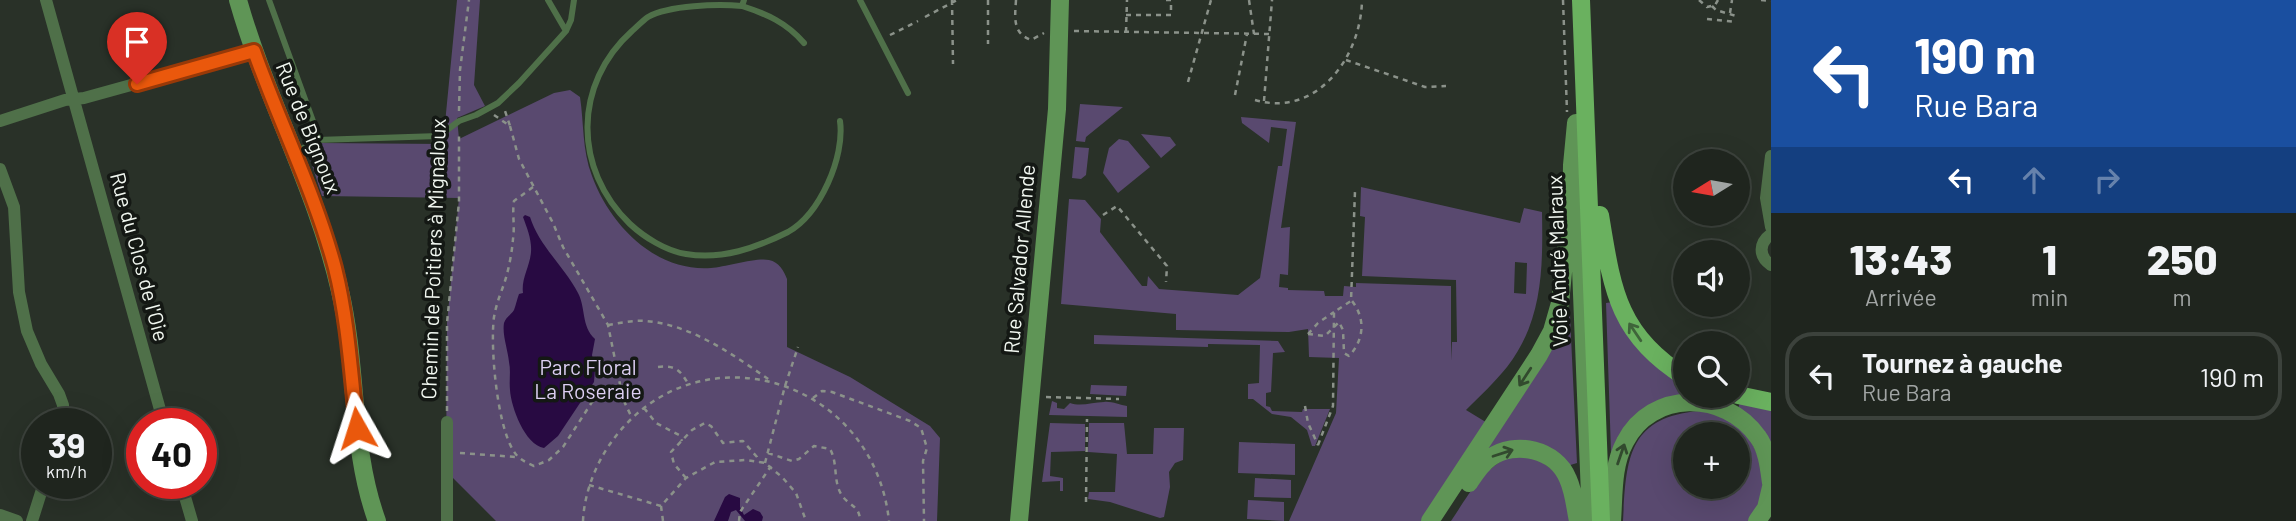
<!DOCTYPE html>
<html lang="fr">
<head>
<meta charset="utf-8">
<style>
  :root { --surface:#1f251e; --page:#272d27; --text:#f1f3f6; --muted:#a1a5a4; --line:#3c423c }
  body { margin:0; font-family:Barlow,sans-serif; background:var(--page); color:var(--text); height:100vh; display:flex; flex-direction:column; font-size:26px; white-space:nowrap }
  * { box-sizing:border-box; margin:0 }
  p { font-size:23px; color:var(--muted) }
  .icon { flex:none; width:38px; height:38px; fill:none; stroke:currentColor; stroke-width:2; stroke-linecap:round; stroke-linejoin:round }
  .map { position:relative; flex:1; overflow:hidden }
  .details { display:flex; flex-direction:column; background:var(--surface); width:525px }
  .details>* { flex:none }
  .banner { background:#1a4fa0; color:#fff; overflow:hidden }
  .needle { width:46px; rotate:259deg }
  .controls { position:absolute; left:1673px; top:149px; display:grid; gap:14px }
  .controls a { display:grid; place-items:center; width:77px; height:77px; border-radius:50%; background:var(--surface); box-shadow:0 7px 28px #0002,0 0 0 2px var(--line); font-size:35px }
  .speed { position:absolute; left:21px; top:408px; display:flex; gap:14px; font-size:35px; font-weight:700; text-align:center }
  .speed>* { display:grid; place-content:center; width:91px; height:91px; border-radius:50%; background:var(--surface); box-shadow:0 7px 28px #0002,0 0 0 2px var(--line); line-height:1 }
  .speed small { font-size:18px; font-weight:400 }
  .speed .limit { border:10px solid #d22; background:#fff; color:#111 }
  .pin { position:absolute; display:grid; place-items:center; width:60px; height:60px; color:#fff; margin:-72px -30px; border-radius:50% 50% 50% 0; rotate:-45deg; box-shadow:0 0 7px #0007 }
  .pin .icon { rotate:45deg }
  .me { position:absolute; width:77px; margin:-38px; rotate:354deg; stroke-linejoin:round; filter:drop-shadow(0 0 5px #0008) }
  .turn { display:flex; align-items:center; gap:24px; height:147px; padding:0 28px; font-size:32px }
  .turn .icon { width:91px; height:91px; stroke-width:2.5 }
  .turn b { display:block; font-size:49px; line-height:60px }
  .lanes { display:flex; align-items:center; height:66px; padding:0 28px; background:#0003; justify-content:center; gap:35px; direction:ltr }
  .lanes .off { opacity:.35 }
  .eta { display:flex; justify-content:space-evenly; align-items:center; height:119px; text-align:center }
  .eta b { font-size:42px; font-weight:800; line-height:49px }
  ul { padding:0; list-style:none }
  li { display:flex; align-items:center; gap:21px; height:88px; margin:0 14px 10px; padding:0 14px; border:4px solid var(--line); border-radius:28px }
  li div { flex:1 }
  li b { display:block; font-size:26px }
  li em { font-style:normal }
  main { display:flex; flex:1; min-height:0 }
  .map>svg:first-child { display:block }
  .green { fill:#59496f; fill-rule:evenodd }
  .water { fill:#280a42 }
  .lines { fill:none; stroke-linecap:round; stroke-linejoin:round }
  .path { stroke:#8b928a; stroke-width:2.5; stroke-dasharray:5 5; stroke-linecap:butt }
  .lane { stroke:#4f7049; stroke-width:6 }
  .street { stroke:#4f7049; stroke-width:12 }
  .secondary { stroke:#5f9556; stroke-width:18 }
  .primary { stroke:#6ab15f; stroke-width:18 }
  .oneway { stroke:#3f643a }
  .oneway2 { stroke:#324a2e }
  .route-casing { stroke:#983908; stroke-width:18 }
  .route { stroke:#ea580c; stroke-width:12 }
  .labels { text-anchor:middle; stroke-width:7; stroke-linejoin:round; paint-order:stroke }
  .street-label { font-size:21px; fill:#f1f7f0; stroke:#141814 }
  .park-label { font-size:21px; fill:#ddcff3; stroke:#141814 }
</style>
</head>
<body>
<main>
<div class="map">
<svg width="1771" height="521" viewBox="0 0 1771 521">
  <rect width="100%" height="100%" fill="#293128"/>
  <path class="green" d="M 457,0 L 480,0 L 474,85 L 485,106 L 457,118 L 459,139 L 554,93 L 570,90 L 580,97 C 584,123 582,150 592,176 C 610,225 655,272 711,268 C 725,267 757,257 769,260 C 779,262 784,271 787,279 L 787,347 L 850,377 L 930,426 L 940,438 L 937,521 L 496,521 L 446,471 L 447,323 L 459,198 L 322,196 L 308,153 L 320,143 L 443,144 Z
    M 1080,104 L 1123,107 L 1086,137 L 1085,142 L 1076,141 Z
    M 1241,117 L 1296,122 L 1281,228 L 1290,227 L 1288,275 L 1280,274 L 1279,287 L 1288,288 L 1288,290 L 1324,291 L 1325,296 L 1343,296 L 1344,286 L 1356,287 L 1356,283 L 1451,286 L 1451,361 L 1452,342 L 1457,342 L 1456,280 L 1362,276 L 1365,217 L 1360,216 L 1361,187 L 1520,223 L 1524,208 L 1542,212 C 1543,267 1543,321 1507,367 C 1495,382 1480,396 1466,410 L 1489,424 L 1425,521 L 1289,521 L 1336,413 L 1339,358 L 1309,357 L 1308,329 L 1289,332 L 1176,330 L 1176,314 L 1061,304 L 1069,199 L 1085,200 L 1101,219 L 1100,232 L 1142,286 L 1147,286 L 1148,276 L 1159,289 L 1238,295 L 1260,278 L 1278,166 L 1282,166 L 1287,129 L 1271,127 L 1269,143 L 1242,123 ZM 1515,262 L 1527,263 L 1526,294 L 1514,293 Z
    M 1141,134 L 1170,137 L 1176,145 L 1161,158 Z
    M 1119,139 L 1128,141 L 1150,167 L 1118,193 L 1103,173 L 1109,148 Z
    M 1075,147 L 1089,148 L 1086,175 L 1081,179 L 1072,178 Z
    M 1613,302 L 1685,384 L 1685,396 L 1674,400 L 1614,457 L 1611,452 L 1606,303 Z
    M 1564,316 L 1570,316 L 1577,463 L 1567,466 L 1557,455 L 1481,454 Z
    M 1094,335 L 1278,341 L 1285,352 L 1273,353 L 1271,392 L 1266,393 L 1266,406 L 1270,407 L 1272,411 L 1302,412 L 1303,409 L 1330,409 L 1315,446 L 1312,446 L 1307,430 L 1291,417 L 1272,414 L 1253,399 L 1248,399 L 1248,384 L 1259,383 L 1260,345 L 1208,344 L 1208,347 L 1094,344 Z
    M 1091,385 L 1127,386 L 1126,396 L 1090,394 Z
    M 1052,401 L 1057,403 L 1057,408 L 1064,409 L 1070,403 C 1081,407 1093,402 1104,402 C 1111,401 1120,405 1127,406 L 1127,417 L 1049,415 Z
    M 1740,402 L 1771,408 L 1771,450 L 1738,409 Z
    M 1699,411 C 1706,412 1715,412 1721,415 C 1754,427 1771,475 1759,507 C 1757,512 1753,517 1750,521 L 1623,521 C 1626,461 1627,417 1699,411 ZM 1685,434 L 1738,434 L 1738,486 L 1685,486 Z
    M 1050,423 L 1085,424 L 1085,451 L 1051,452 L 1050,476 L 1063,478 L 1063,491 L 1060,491 L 1060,481 L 1042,482 Z
    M 1089,423 L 1124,423 L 1127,454 L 1153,454 L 1154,428 L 1184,428 L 1183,460 L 1175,463 L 1169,472 L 1170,487 L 1164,517 L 1160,518 L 1110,502 L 1088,499 L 1089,492 L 1115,492 L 1117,454 L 1088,452 Z
    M 1239,442 L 1295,444 L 1295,475 L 1238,473 Z
    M 1509,457 L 1535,457 L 1558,474 L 1568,494 L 1571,521 L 1451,521 C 1468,496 1481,470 1509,457 Z
    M 1255,478 L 1291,480 L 1291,498 L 1254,497 Z
    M 1248,500 L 1284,502 L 1284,521 L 1247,519 Z"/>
  <path class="water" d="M 525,215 L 530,217 C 539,246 564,266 578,293 C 586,308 581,326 595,339 L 592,355 L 595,369 L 594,382 L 558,436 L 544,448 C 525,445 511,407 510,390 C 509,380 511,371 509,362 C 508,350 502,335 504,323 C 506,317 511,315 514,310 C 516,305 517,299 519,294 L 523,293 C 521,279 530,266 531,252 C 532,240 527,228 523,217 Z
    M 729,494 L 740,498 L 740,507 L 744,515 L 753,509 L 760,512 L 763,517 L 762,521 L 745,521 L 736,510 L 731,512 L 728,521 L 714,521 L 725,497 Z"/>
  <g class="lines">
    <path class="path" d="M 952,0 L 953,64
      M 988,0 L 988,44
      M 1016,0 C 1015,17 1012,33 1031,40 L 1044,33
      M 1249,0 L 1254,34
      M 1563,0 L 1567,112
      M 1699,0 L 1707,7 L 1715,5 L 1718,0
      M 1761,0 L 1771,1
      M 1712,6 L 1716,10 L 1736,16
      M 1730,13 L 1732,0
      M 1126,15 L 1171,15 L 1171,0 L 1163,0
      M 925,17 L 957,0
      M 1707,19 L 1736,22
      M 1074,31 L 1270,34
      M 1126,32 L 1127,0
      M 890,35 L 918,21
      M 1346,60 L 1425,87 L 1446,86
      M 1188,82 L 1211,0
      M 1235,95 L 1247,34
      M 1255,100 C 1317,118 1361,57 1362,0
      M 1264,101 L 1272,0
      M 459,111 L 460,70 L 469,0
      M 494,115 L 510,126 L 505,111
      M 510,126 L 519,159 L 553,223 L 563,247 L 608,325 L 623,399 L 632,418
      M 533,187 L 514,201 C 512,214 515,226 513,239 C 512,252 509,268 505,281 C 500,296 497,301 494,317 C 490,347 497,424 513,450 C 518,459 525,462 534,466 L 549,460 L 563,447 L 592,402 L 621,393
      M 1103,215 L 1117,206 L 1167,266 L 1166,282
      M 608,325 C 620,323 633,320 645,321 C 691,324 735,356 771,381
      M 1308,334 L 1325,336 L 1339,322 L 1343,330 L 1344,353 L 1349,356 C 1364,340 1366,319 1352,301
      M 1308,334 L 1318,323 L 1334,312
      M 658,367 C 676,365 680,370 689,385
      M 1046,397 L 1119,399
      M 813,398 L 822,391 L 832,392 L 910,421 L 921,428 L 927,448 L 923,461 L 924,521
      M 1305,406 L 1308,423 L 1318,445
      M 644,408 L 656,423 L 679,435 L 682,441
      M 447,411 L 447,323 L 459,202 L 459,132
      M 1318,445 L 1333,406 L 1334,312 L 1351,301 L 1355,191
      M 460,453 L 516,457
      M 768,453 L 792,461 L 799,459 L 814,446 L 830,449 C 838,463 833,480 841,494 C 848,506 860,505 860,521
      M 765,463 L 785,386 L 798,347
      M 686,478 L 674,464 L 671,452 L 692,430 L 705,423 L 711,426 L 723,443 L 743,441 L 757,457 L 759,462
      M 589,485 L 661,506 L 686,478 L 715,462 L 746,460 L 765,463 L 782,477 L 796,493 L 806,521
      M 1086,502 L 1087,419
      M 661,506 L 663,521
      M 583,521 C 584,497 593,471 606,450 C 687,323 873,373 889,521
      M 739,521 L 740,512 L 771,466"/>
    <path class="lane" d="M 269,0 L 318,135 L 317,140 L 296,152
      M 548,0 L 566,31
      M 744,0 L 742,6 C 718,4 669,5 648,17 C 642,21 637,27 632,31 C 573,84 573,169 630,224 C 644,237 666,251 686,254 C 722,260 756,248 788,232 C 820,214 845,157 840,121
      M 860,0 L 908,93
      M 742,6 C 767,14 787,23 804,43
      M 317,140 L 439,136 L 459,121 L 476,115 L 498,103 L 519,83 L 566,31 L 571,20 L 574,0"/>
    <path class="street" d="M 46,0 L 164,424
      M 0,121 L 65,100 L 84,98 L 254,51
      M 1771,156 L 1766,198 L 1771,227
      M 0,169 L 14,207 L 19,292 L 27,331 L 41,364 L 59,394 L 63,405 L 64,424
      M 1771,234 C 1759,243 1758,256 1771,265
      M 447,422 L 447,521
      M 181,483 L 192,521
      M 0,515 L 17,521
      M 32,521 L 44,483"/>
    <path class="secondary" d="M 238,0 C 266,99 317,190 340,291 C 358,367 350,447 377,521
      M 1579,218 L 1591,521
      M 1469,483 C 1475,474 1481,464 1490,458 C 1515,440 1556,449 1568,479 C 1574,492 1575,507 1578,521
      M 1019,521 L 1057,109 L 1060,0
      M 1430,521 L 1539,355 L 1552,331 L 1560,303 L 1565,252 L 1571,226 L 1572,165 L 1576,123
      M 1612,521 C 1614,495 1612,466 1625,442 C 1651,390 1725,390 1758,437 C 1767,449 1769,468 1771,483
      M 1757,521 L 1766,508 L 1771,487"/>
    <path class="primary" d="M 1581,0 L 1601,521
      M 1600,215 C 1612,288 1617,335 1685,377
      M 1738,395 L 1771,402"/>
  </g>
  <defs><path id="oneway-shaft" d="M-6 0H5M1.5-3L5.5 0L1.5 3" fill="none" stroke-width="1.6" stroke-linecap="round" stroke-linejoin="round" transform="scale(1.75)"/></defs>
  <use class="oneway" href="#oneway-shaft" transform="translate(1635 332) rotate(-124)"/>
  <g class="oneway2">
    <use href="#oneway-shaft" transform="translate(1525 377) rotate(123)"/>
    <use href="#oneway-shaft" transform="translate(1503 453) rotate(-18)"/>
    <use href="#oneway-shaft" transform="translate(1621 454) rotate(-71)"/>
  </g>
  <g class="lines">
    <defs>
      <path id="route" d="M 137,84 L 254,51 C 280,124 315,193 335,268 C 348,320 351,374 357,428"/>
    </defs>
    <use href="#route" class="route-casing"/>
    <use href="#route" class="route"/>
  </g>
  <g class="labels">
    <g class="street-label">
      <text transform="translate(308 128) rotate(68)" y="7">Rue de Bignoux</text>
      <text transform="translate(139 257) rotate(75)" y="7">Rue du Clos de l'Oie</text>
      <text transform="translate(434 259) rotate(-88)" y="7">Chemin de Poitiers à Mignaloux</text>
      <text transform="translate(1020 259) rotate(-85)" y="7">Rue Salvador Allende</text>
      <text transform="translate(1558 261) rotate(-92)" y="7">Voie André Malraux</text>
    </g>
    <g class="park-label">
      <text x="588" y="375">Parc Floral<tspan x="588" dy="24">La Roseraie</tspan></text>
    </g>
  </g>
</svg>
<div class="controls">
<a><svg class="needle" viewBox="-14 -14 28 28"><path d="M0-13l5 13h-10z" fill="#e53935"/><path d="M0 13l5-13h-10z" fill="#a1a5a4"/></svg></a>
<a><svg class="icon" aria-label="sound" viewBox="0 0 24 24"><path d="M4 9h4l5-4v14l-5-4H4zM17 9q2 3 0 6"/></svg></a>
<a><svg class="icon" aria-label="search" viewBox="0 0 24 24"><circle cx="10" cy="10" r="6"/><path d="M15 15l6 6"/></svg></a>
<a>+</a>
</div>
<div class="speed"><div>39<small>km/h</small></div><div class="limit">40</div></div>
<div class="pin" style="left:137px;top:84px;background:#d93025"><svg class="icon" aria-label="arrive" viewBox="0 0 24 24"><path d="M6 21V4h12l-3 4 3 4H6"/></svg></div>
<svg class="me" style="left:357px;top:428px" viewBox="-20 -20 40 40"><path d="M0-17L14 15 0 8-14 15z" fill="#ea580c" stroke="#fff" stroke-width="4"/></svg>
</div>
<section class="details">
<div class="banner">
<div class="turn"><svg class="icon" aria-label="left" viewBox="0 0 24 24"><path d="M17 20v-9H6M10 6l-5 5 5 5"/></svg><div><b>190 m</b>Rue Bara</div></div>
<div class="lanes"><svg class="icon" aria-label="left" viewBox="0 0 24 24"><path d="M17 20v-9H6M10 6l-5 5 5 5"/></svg><svg class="icon off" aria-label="ahead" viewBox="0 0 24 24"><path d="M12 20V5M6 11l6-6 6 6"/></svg><svg class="icon off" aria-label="right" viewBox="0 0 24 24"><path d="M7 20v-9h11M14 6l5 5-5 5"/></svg></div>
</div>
<div class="eta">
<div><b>13:43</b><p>Arrivée</p></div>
<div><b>1</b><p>min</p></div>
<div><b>250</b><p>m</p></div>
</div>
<ul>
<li><svg class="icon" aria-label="left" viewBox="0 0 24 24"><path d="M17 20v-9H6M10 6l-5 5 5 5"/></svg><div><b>Tournez à gauche</b><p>Rue Bara</p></div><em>190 m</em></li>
</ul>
</section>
</main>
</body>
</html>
